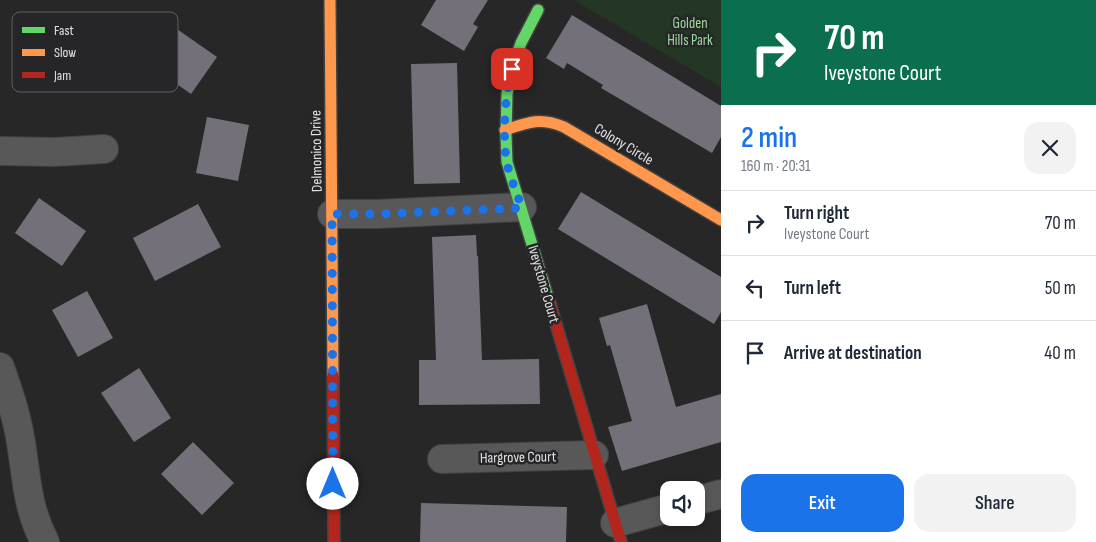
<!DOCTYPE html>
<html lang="en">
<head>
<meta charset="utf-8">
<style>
  :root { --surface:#fff; --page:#f2f2f3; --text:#1f2937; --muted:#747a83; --line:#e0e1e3; --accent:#1a73e8 }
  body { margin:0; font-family:"Sofia Sans Condensed",sans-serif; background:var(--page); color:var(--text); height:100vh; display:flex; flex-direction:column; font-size:19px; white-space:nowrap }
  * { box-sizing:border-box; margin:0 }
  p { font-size:16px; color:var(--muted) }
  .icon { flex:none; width:28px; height:28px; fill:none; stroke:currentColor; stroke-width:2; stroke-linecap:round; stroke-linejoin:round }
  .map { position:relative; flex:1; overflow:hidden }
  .panel { display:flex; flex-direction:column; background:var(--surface); width:375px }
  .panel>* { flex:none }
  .guide { background:#0b6e4f; color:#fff; overflow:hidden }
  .tools { position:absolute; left:660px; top:481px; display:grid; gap:10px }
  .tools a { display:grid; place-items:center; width:45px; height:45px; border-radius:10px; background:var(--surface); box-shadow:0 2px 8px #0003; font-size:25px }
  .pin { position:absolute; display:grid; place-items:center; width:42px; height:42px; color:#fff; margin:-21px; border-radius:10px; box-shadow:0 2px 8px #0006 }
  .me { position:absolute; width:55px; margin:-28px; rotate:0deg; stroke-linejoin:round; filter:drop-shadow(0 0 4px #0008) }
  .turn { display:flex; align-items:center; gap:18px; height:105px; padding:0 20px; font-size:22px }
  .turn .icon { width:65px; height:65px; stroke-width:2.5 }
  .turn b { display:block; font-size:35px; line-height:42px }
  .round { display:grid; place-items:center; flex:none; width:52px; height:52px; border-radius:15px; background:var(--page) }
  .summary { display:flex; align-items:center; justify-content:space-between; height:85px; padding:0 20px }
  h1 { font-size:30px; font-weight:600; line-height:38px; color:var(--accent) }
  .action { display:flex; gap:10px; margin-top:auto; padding:10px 20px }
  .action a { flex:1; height:58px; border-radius:15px; background:var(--accent); color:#fff; font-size:20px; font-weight:600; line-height:58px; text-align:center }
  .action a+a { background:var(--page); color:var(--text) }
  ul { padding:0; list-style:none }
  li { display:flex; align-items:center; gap:15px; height:65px; padding:0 20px; border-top:1px solid var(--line) }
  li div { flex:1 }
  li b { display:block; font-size:19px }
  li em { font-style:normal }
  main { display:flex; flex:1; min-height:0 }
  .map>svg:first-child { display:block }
  .green { fill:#243725 }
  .building { fill:#73707a }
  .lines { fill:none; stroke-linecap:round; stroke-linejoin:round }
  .street-casing { stroke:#424242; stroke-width:30 }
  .fast-casing { stroke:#424242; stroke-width:14 }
  .slow-casing { stroke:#424242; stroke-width:14 }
  .jam-casing { stroke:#424242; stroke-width:14 }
  .street { stroke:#585859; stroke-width:28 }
  .fast { stroke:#63d668; stroke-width:11 }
  .slow { stroke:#ff974d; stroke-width:11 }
  .jam { stroke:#b3261e; stroke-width:11 }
  .route { stroke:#1a73e8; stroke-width:9; stroke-dasharray:0 16.2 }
  .labels { text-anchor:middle; stroke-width:5; stroke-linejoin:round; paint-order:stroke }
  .park-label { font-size:15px; fill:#9bda9d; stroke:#262628 }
  .street-label { font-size:15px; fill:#e2e1e3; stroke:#262628 }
  .key { fill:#262628; stroke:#5e5e60; stroke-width:1 }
  .key-label { font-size:14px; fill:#e2e1e3 }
</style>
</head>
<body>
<main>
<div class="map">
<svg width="721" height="542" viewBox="0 0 721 542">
  <rect width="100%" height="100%" fill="#272727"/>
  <path class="green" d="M 574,0 L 721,0 L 721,87 Z"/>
  <path class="building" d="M 436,0 L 488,0 L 473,24 L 478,27 L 464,51 L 421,25 Z
    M 97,12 L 111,54 L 50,73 L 37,31 Z
    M 572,15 L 721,106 L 721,137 L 712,153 L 601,88 L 603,85 L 567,63 L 564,69 L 546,58 Z
    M 164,20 L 217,57 L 191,94 L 138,57 Z
    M 457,63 L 460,183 L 414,184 L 411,64 Z
    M 207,117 L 249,125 L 238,181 L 196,173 Z
    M 581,192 L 721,277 L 721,312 L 714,324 L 558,229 Z
    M 39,198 L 86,231 L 62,266 L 15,233 Z
    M 198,204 L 221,247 L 155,281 L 133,238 Z
    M 476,235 L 477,256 L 478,256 L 482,360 L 539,359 L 540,404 L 419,405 L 419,360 L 436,360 L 432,237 Z
    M 87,291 L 113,338 L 78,357 L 52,310 Z
    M 647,304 L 676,407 L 721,394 L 721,442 L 622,471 L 608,427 L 632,421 L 610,345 L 607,346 L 599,318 Z
    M 139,368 L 171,418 L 134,442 L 101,393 Z
    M 193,442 L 234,483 L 202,515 L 161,474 Z
    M 421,503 L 567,507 L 566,542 L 420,542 Z"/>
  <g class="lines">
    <defs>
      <path id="street" d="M 0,151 L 55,152 L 104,149
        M 332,214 L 378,214 L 522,207
        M 0,367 C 8,390 16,413 20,437 C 27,476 26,506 45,542
        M 442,459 L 594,455
        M 696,501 L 721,494
        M 615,523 L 669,508"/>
      <path id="fast" d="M 538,10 L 521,43 L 512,68 L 507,94 L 506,135 L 507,162 L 550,304"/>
      <path id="slow" d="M 330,0 L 333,375
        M 505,130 C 528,122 541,117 564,127 L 721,220"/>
      <path id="jam" d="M 550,304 L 621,542
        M 333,375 L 334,542"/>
    </defs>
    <use href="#street" class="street-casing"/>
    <use href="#fast" class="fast-casing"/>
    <use href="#slow" class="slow-casing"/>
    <use href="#jam" class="jam-casing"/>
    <use href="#street" class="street"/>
    <use href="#fast" class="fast"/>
    <use href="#slow" class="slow"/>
    <use href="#jam" class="jam"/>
  </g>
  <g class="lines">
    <path class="route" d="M 333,484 L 332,214 L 378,214 L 522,208 C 517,193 510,178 507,163 C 502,138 505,94 512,69"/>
  </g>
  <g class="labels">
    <g class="park-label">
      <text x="690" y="28">Golden<tspan x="690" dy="17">Hills Park</tspan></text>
    </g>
    <g class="street-label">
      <text transform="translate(624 144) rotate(31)" y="5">Colony Circle</text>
      <text transform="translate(316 151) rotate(-91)" y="5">Delmonico Drive</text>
      <text transform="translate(544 284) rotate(74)" y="5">Iveystone Court</text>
      <text transform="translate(518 457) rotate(-1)" y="5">Hargrove Court</text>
    </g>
  </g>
  <rect x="12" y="12" width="166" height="80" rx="8" class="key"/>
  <rect x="22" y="27" width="23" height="6" fill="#63d668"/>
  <rect x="22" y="49" width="23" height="7" fill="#ff974d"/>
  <rect x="22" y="72" width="23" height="6" fill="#b3261e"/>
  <g class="key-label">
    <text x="54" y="35">Fast</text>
    <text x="54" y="57">Slow</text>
    <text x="54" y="80">Jam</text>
  </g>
</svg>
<div class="tools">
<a><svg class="icon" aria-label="sound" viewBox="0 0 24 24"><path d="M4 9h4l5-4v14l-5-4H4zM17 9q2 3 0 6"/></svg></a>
</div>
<div class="pin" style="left:512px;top:69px;background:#d93025"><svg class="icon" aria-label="arrive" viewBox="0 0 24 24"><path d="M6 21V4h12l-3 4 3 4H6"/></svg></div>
<svg class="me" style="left:333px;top:484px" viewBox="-20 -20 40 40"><circle r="19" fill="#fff"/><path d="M0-13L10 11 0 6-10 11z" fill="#1a73e8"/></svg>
</div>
<section class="panel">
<div class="guide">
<div class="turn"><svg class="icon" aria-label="right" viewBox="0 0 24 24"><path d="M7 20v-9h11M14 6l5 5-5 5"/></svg><div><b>70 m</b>Iveystone Court</div></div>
</div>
<div class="summary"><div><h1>2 min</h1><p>160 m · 20:31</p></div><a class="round"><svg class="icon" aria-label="close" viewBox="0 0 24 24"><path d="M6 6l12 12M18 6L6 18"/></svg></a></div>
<ul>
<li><svg class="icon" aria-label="right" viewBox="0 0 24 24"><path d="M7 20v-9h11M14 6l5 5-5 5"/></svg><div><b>Turn right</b><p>Iveystone Court</p></div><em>70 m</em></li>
<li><svg class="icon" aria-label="left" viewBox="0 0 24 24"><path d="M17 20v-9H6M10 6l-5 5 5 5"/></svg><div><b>Turn left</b></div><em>50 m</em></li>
<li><svg class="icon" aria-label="arrive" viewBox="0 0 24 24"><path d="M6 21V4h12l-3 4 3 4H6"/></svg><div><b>Arrive at destination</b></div><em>40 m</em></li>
</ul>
<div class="action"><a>Exit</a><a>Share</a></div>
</section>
</main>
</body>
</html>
